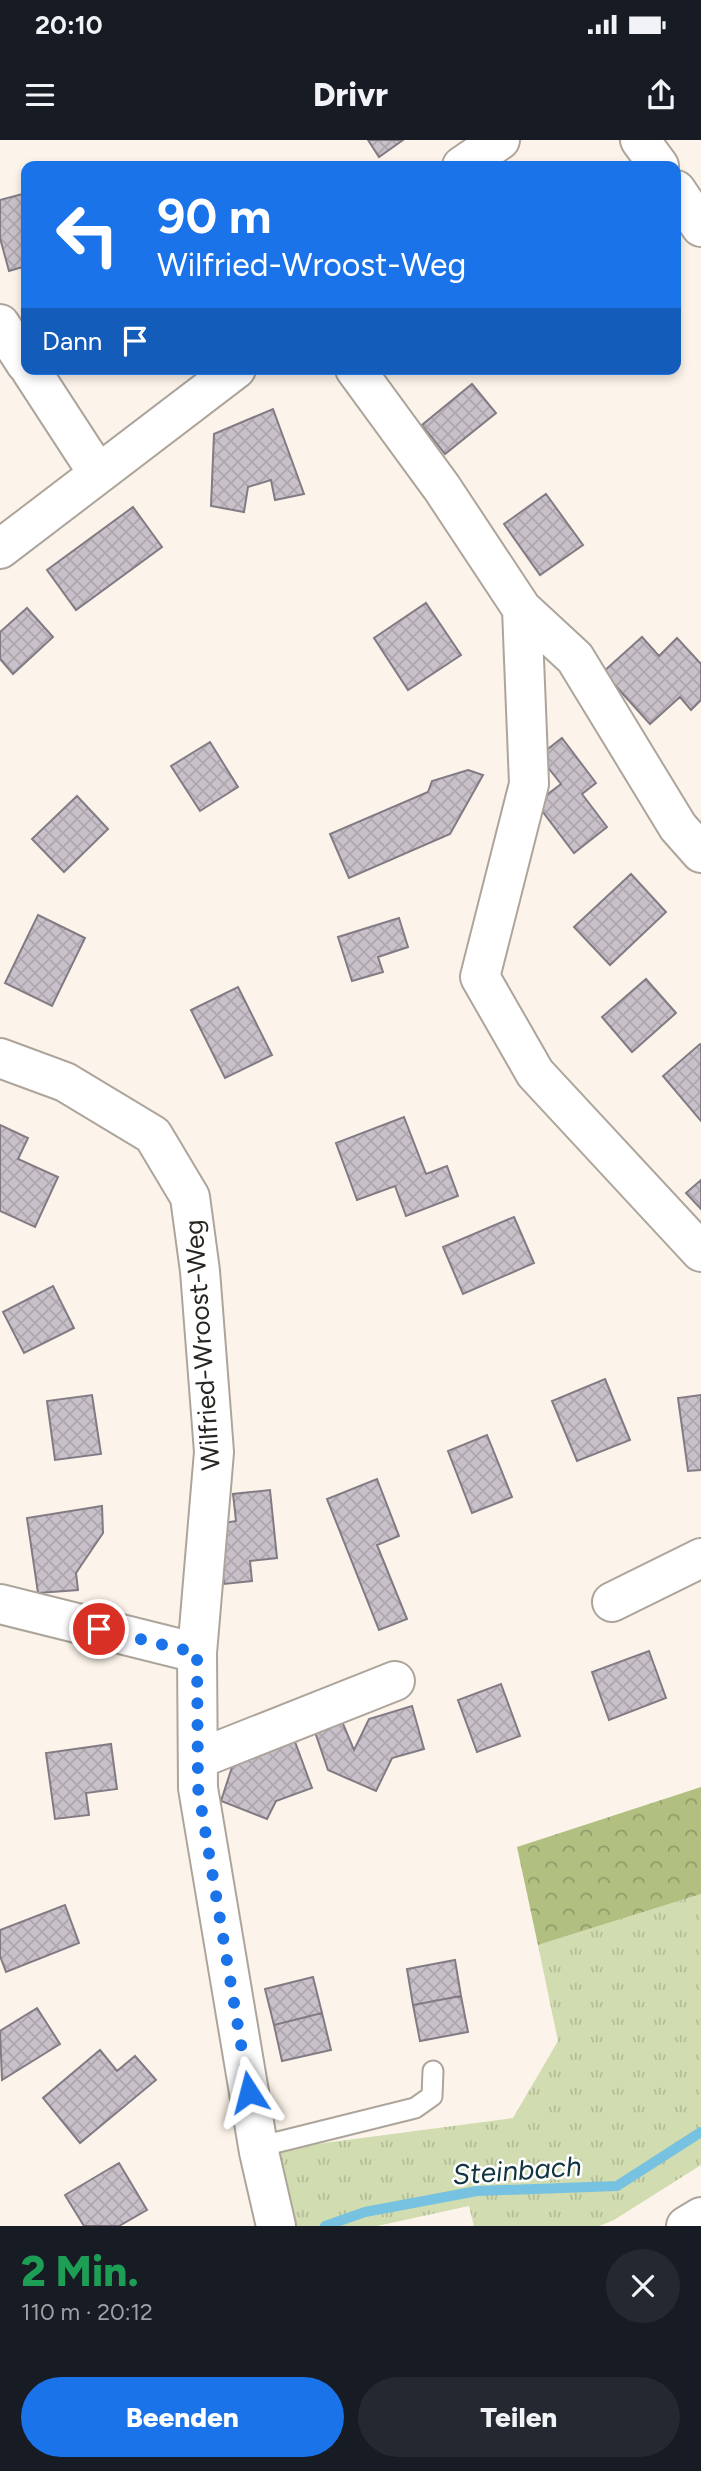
<!DOCTYPE html>
<html lang="de">
<head>
<meta charset="utf-8">
<style>
  :root { --surface:#171b24; --page:#242831; --text:#f1f3f6; --muted:#9ea1a6; --accent:#1a73e8 }
  body { margin:0; font-family:Figtree,sans-serif; background:var(--page); color:var(--text); height:100vh; display:flex; flex-direction:column; font-size:26px; white-space:nowrap }
  * { box-sizing:border-box; margin:0 }
  p { font-size:23px; color:var(--muted) }
  .icon { flex:none; width:38px; height:38px; fill:none; stroke:currentColor; stroke-width:2; stroke-linecap:round; stroke-linejoin:round }
  .map { position:relative; height:2086px; overflow:hidden }
  .drawer { display:flex; flex-direction:column; background:var(--surface); flex:1 }
  .drawer>* { flex:none }
  .hud { position:absolute; left:21px; top:21px; width:660px; height:214px; border-radius:14px; box-shadow:0 4px 10px #0003; background:#1a73e8; color:#fff; overflow:hidden }
  .pin { position:absolute; display:grid; place-items:center; width:60px; height:60px; color:#fff; margin:-30px; border:4px solid #fff; border-radius:50%; box-shadow:0 2px 7px #0007 }
  .me { position:absolute; width:77px; margin:-38px; rotate:351deg; stroke-linejoin:round; filter:drop-shadow(0 0 5px #0008) }
  .turn { display:flex; align-items:center; gap:24px; height:147px; padding:0 21px; font-size:32px }
  .turn .icon { width:91px; height:91px; stroke-width:2.5 }
  .turn b { display:block; font-size:49px; line-height:60px }
  .then { display:flex; align-items:center; height:66px; padding:0 21px; background:#0003; gap:14px; font-size:26px }
  .round { display:grid; place-items:center; flex:none; width:74px; height:74px; border-radius:37px; background:var(--page) }
  .head { display:flex; align-items:center; justify-content:space-between; height:119px; padding:0 21px }
  h1 { font-size:42px; font-weight:800; line-height:52px; color:#1e9e55 }
  .action { display:flex; gap:14px; margin-top:auto; padding:14px 21px }
  .action a { flex:1; height:80px; border-radius:42px; background:var(--accent); color:#fff; font-size:28px; font-weight:800; line-height:80px; text-align:center }
  .action a+a { background:var(--page); color:var(--text) }
  .status { display:flex; justify-content:space-between; align-items:center; height:49px; padding:0 35px; background:var(--surface); direction:ltr }
  .status svg { height:19px; fill:currentColor }
  header { display:flex; justify-content:space-between; align-items:center; height:91px; padding:0 21px; background:var(--surface); font-size:32px; font-weight:800 }
  .map>svg:first-child { display:block }
  .grass { fill:url(#grass-tufts) }
  .forest { fill:url(#forest-crowns) }
  .lines { fill:none; stroke-linecap:round; stroke-linejoin:round }
  .stream { stroke:#77c2e0; stroke-width:10 }
  .building { fill:url(#building-cross-hatch); stroke:#827b84; stroke-width:2 }
  .service-casing { stroke:#ada59b; stroke-width:23 }
  .minor-casing { stroke:#ada59b; stroke-width:42 }
  .tertiary-casing { stroke:#ada59b; stroke-width:42 }
  .service { stroke:#fff; stroke-width:19 }
  .minor { stroke:#fff; stroke-width:38 }
  .tertiary { stroke:#fff; stroke-width:38 }
  .route { stroke:#1a73e8; stroke-width:12; stroke-dasharray:0 21.6 }
  .labels { text-anchor:middle; stroke-width:5; stroke-linejoin:round; paint-order:stroke }
  .street-label { font-size:26px; fill:#292622; stroke:#fff }
  .water-label { font-size:28px; font-style:italic; fill:#113441; stroke:#fff }
</style>
</head>
<body>
<div class="status"><b>20:10</b><svg viewBox="0 0 49 12"><path d="M0 12V9h3v3zM5 12V6h3v6zM10 12V3h3v9zM15 12V0h3v12zM26 1h20v11H26zM47 4h2v5h-2z"/></svg></div>
<header><svg class="icon" aria-label="menu" viewBox="0 0 24 24"><path d="M4 6h16M4 12h16M4 18h16"/></svg>Drivr<svg class="icon" aria-label="share" viewBox="0 0 24 24"><path d="M12 15V3M7 8l5-5 5 5M5 13v7h14v-7"/></svg></header>
<div class="map">
<svg width="701" height="2086" viewBox="0 0 701 2086">
  <defs>
    <pattern id="grass-tufts" width="24" height="20" patternUnits="userSpaceOnUse" patternTransform="scale(1.75)"><rect width="24" height="20" fill="#d1dcb0"/><path d="M3 7l-1-3M5 7V3M7 7l1-3M15 17l-1-3M17 17v-4M19 17l1-3" fill="none" stroke="#b3bd97"/></pattern>
    <pattern id="forest-crowns" width="20" height="18" patternUnits="userSpaceOnUse" patternTransform="scale(1.75)"><rect width="20" height="18" fill="#b1c081"/><path d="M2 6a3 3 0 1 1 6 0M12 15a3 3 0 1 1 6 0" fill="none" stroke="#909c69"/></pattern>
    <pattern id="building-cross-hatch" width="8" height="8" patternUnits="userSpaceOnUse" patternTransform="scale(1.75)"><rect width="8" height="8" fill="#c9c1ca"/><path d="M0 0l8 8M0 8l8-8" fill="none" stroke="#ada6ad"/></pattern>
  </defs>
  <rect width="100%" height="100%" fill="#fcf4ea"/>
  <path class="grass" d="M 701,1754 L 701,2025 L 614,2080 L 599,2086 L 474,2086 L 469,2066 L 377,2086 L 287,2086 L 271,2010 L 513,1978 L 558,1901 L 538,1805 Z"/>
  <path class="forest" d="M 701,1647 L 701,1754 L 538,1805 L 517,1707 Z"/>
  <g class="lines">
    <path class="stream" d="M 325,2086 L 365,2072 L 477,2051 L 617,2046 L 701,1992"/>
  </g>
  <path class="building" d="M 368,0 L 403,0 L 379,17 Z
    M 26,53 L 26,126 L 9,131 L 0,98 L 0,60 Z
    M 472,244 L 496,273 L 445,314 L 422,285 Z
    M 273,269 L 304,354 L 275,360 L 271,340 L 248,347 L 244,372 L 211,366 L 214,294 Z
    M 546,354 L 583,405 L 540,435 L 504,384 Z
    M 133,367 L 162,407 L 76,470 L 47,430 Z
    M 426,463 L 461,515 L 408,550 L 374,498 Z
    M 27,468 L 53,497 L 13,534 L 0,519 L 0,492 Z
    M 642,497 L 659,516 L 677,498 L 701,524 L 701,560 L 691,570 L 680,557 L 650,584 L 603,532 Z
    M 562,598 L 596,643 L 582,654 L 607,687 L 574,713 L 536,663 L 561,644 L 539,616 Z
    M 210,602 L 238,647 L 200,671 L 171,626 Z
    M 468,630 L 483,635 L 450,694 L 349,738 L 330,694 L 428,652 L 432,641 Z
    M 77,656 L 108,689 L 64,732 L 32,699 Z
    M 631,734 L 666,772 L 610,825 L 574,787 Z
    M 38,775 L 85,798 L 52,866 L 5,843 Z
    M 399,778 L 408,807 L 378,817 L 383,832 L 352,841 L 338,797 Z
    M 646,839 L 676,873 L 632,912 L 602,877 Z
    M 238,847 L 272,915 L 225,938 L 191,870 Z
    M 700,904 L 701,905 L 701,981 L 663,936 Z
    M 404,977 L 426,1034 L 447,1026 L 458,1056 L 406,1076 L 395,1046 L 357,1060 L 336,1003 Z
    M 0,985 L 28,998 L 18,1019 L 58,1037 L 35,1087 L 0,1071 Z
    M 701,1040 L 701,1069 L 686,1053 Z
    M 514,1077 L 534,1123 L 463,1154 L 443,1107 Z
    M 53,1146 L 74,1188 L 24,1213 L 3,1172 Z
    M 605,1239 L 630,1300 L 577,1321 L 552,1261 Z
    M 92,1255 L 101,1314 L 55,1320 L 47,1261 Z
    M 701,1255 L 701,1330 L 688,1331 L 678,1258 Z
    M 487,1295 L 512,1357 L 472,1373 L 448,1311 Z
    M 377,1339 L 399,1396 L 377,1405 L 407,1479 L 379,1490 L 327,1359 Z
    M 270,1350 L 277,1418 L 250,1421 L 252,1441 L 224,1444 L 218,1384 L 236,1381 L 233,1354 Z
    M 102,1366 L 103,1393 L 76,1433 L 78,1450 L 38,1453 L 27,1378 Z
    M 649,1511 L 666,1558 L 609,1580 L 592,1532 Z
    M 501,1544 L 520,1596 L 477,1612 L 458,1560 Z
    M 412,1566 L 424,1609 L 392,1618 L 376,1651 L 328,1630 L 314,1589 L 341,1579 L 354,1610 L 369,1579 Z
    M 294,1599 L 312,1648 L 276,1661 L 267,1679 L 221,1661 L 233,1624 Z
    M 111,1604 L 117,1649 L 86,1653 L 89,1675 L 55,1679 L 46,1613 Z
    M 65,1765 L 79,1803 L 6,1832 L 0,1816 L 0,1790 Z
    M 455,1820 L 461,1856 L 413,1865 L 407,1829 Z
    M 313,1837 L 322,1873 L 274,1885 L 265,1849 Z
    M 461,1856 L 468,1892 L 420,1901 L 413,1865 Z
    M 37,1868 L 60,1904 L 2,1940 L 0,1891 Z
    M 322,1873 L 331,1910 L 282,1921 L 274,1885 Z
    M 100,1910 L 117,1931 L 135,1916 L 156,1940 L 80,2003 L 43,1958 Z
    M 119,2023 L 147,2070 L 119,2086 L 84,2086 L 65,2055 Z"/>
  <g class="lines">
    <defs>
      <path id="service" d="M 258,2007 L 415,1968 L 432,1956 L 433,1931"/>
      <path id="minor" d="M 640,0 L 659,26
        M 462,26 L 500,0
        M 676,50 L 701,87
        M 0,184 L 26,224
        M 30,229 L 97,332
        M 355,229 L 442,348 L 522,469 L 529,644 L 480,837 L 535,933 L 701,1112
        M 0,409 L 236,229
        M 522,469 L 575,518 L 678,687 L 701,713
        M 0,918 L 65,942 L 153,995 L 190,1057 L 200,1131 L 214,1312 L 197,1513 L 198,1648 L 259,2012 L 276,2086
        M 612,1462 L 701,1418
        M 0,1464 L 197,1513
        M 198,1619 L 395,1541"/>
      <path id="tertiary" d="M 686,2086 L 701,2077"/>
    </defs>
    <use href="#service" class="service-casing"/>
    <use href="#minor" class="minor-casing"/>
    <use href="#tertiary" class="tertiary-casing"/>
    <use href="#service" class="service"/>
    <use href="#minor" class="minor"/>
    <use href="#tertiary" class="tertiary"/>
  </g>
  <g class="lines">
    <path class="route" d="M 99,1489 L 197,1513 L 198,1648 L 249,1952"/>
  </g>
  <g class="labels">
    <g class="street-label">
      <text transform="translate(202 1205) rotate(-94)" y="9">Wilfried-Wroost-Weg</text>
    </g>
    <g class="water-label">
      <text transform="translate(517 2030) rotate(-4)" y="10">Steinbach</text>
    </g>
  </g>
</svg>
<div class="pin" style="left:99px;top:1489px;background:#d93025"><svg class="icon" aria-label="arrive" viewBox="0 0 24 24"><path d="M6 21V4h12l-3 4 3 4H6"/></svg></div>
<svg class="me" style="left:249px;top:1952px" viewBox="-20 -20 40 40"><path d="M0-17L14 15 0 8-14 15z" fill="#1a73e8" stroke="#fff" stroke-width="4"/></svg>
<div class="hud">
<div class="turn"><svg class="icon" aria-label="left" viewBox="0 0 24 24"><path d="M17 20v-9H6M10 6l-5 5 5 5"/></svg><div><b>90 m</b>Wilfried-Wroost-Weg</div></div>
<div class="then">Dann<svg class="icon" aria-label="arrive" viewBox="0 0 24 24"><path d="M6 21V4h12l-3 4 3 4H6"/></svg></div>
</div>
</div>
<section class="drawer">
<div class="head"><div><h1>2 Min.</h1><p>110 m · 20:12</p></div><a class="round"><svg class="icon" aria-label="close" viewBox="0 0 24 24"><path d="M6 6l12 12M18 6L6 18"/></svg></a></div>
<div class="action"><a>Beenden</a><a>Teilen</a></div>
</section>
</body>
</html>
